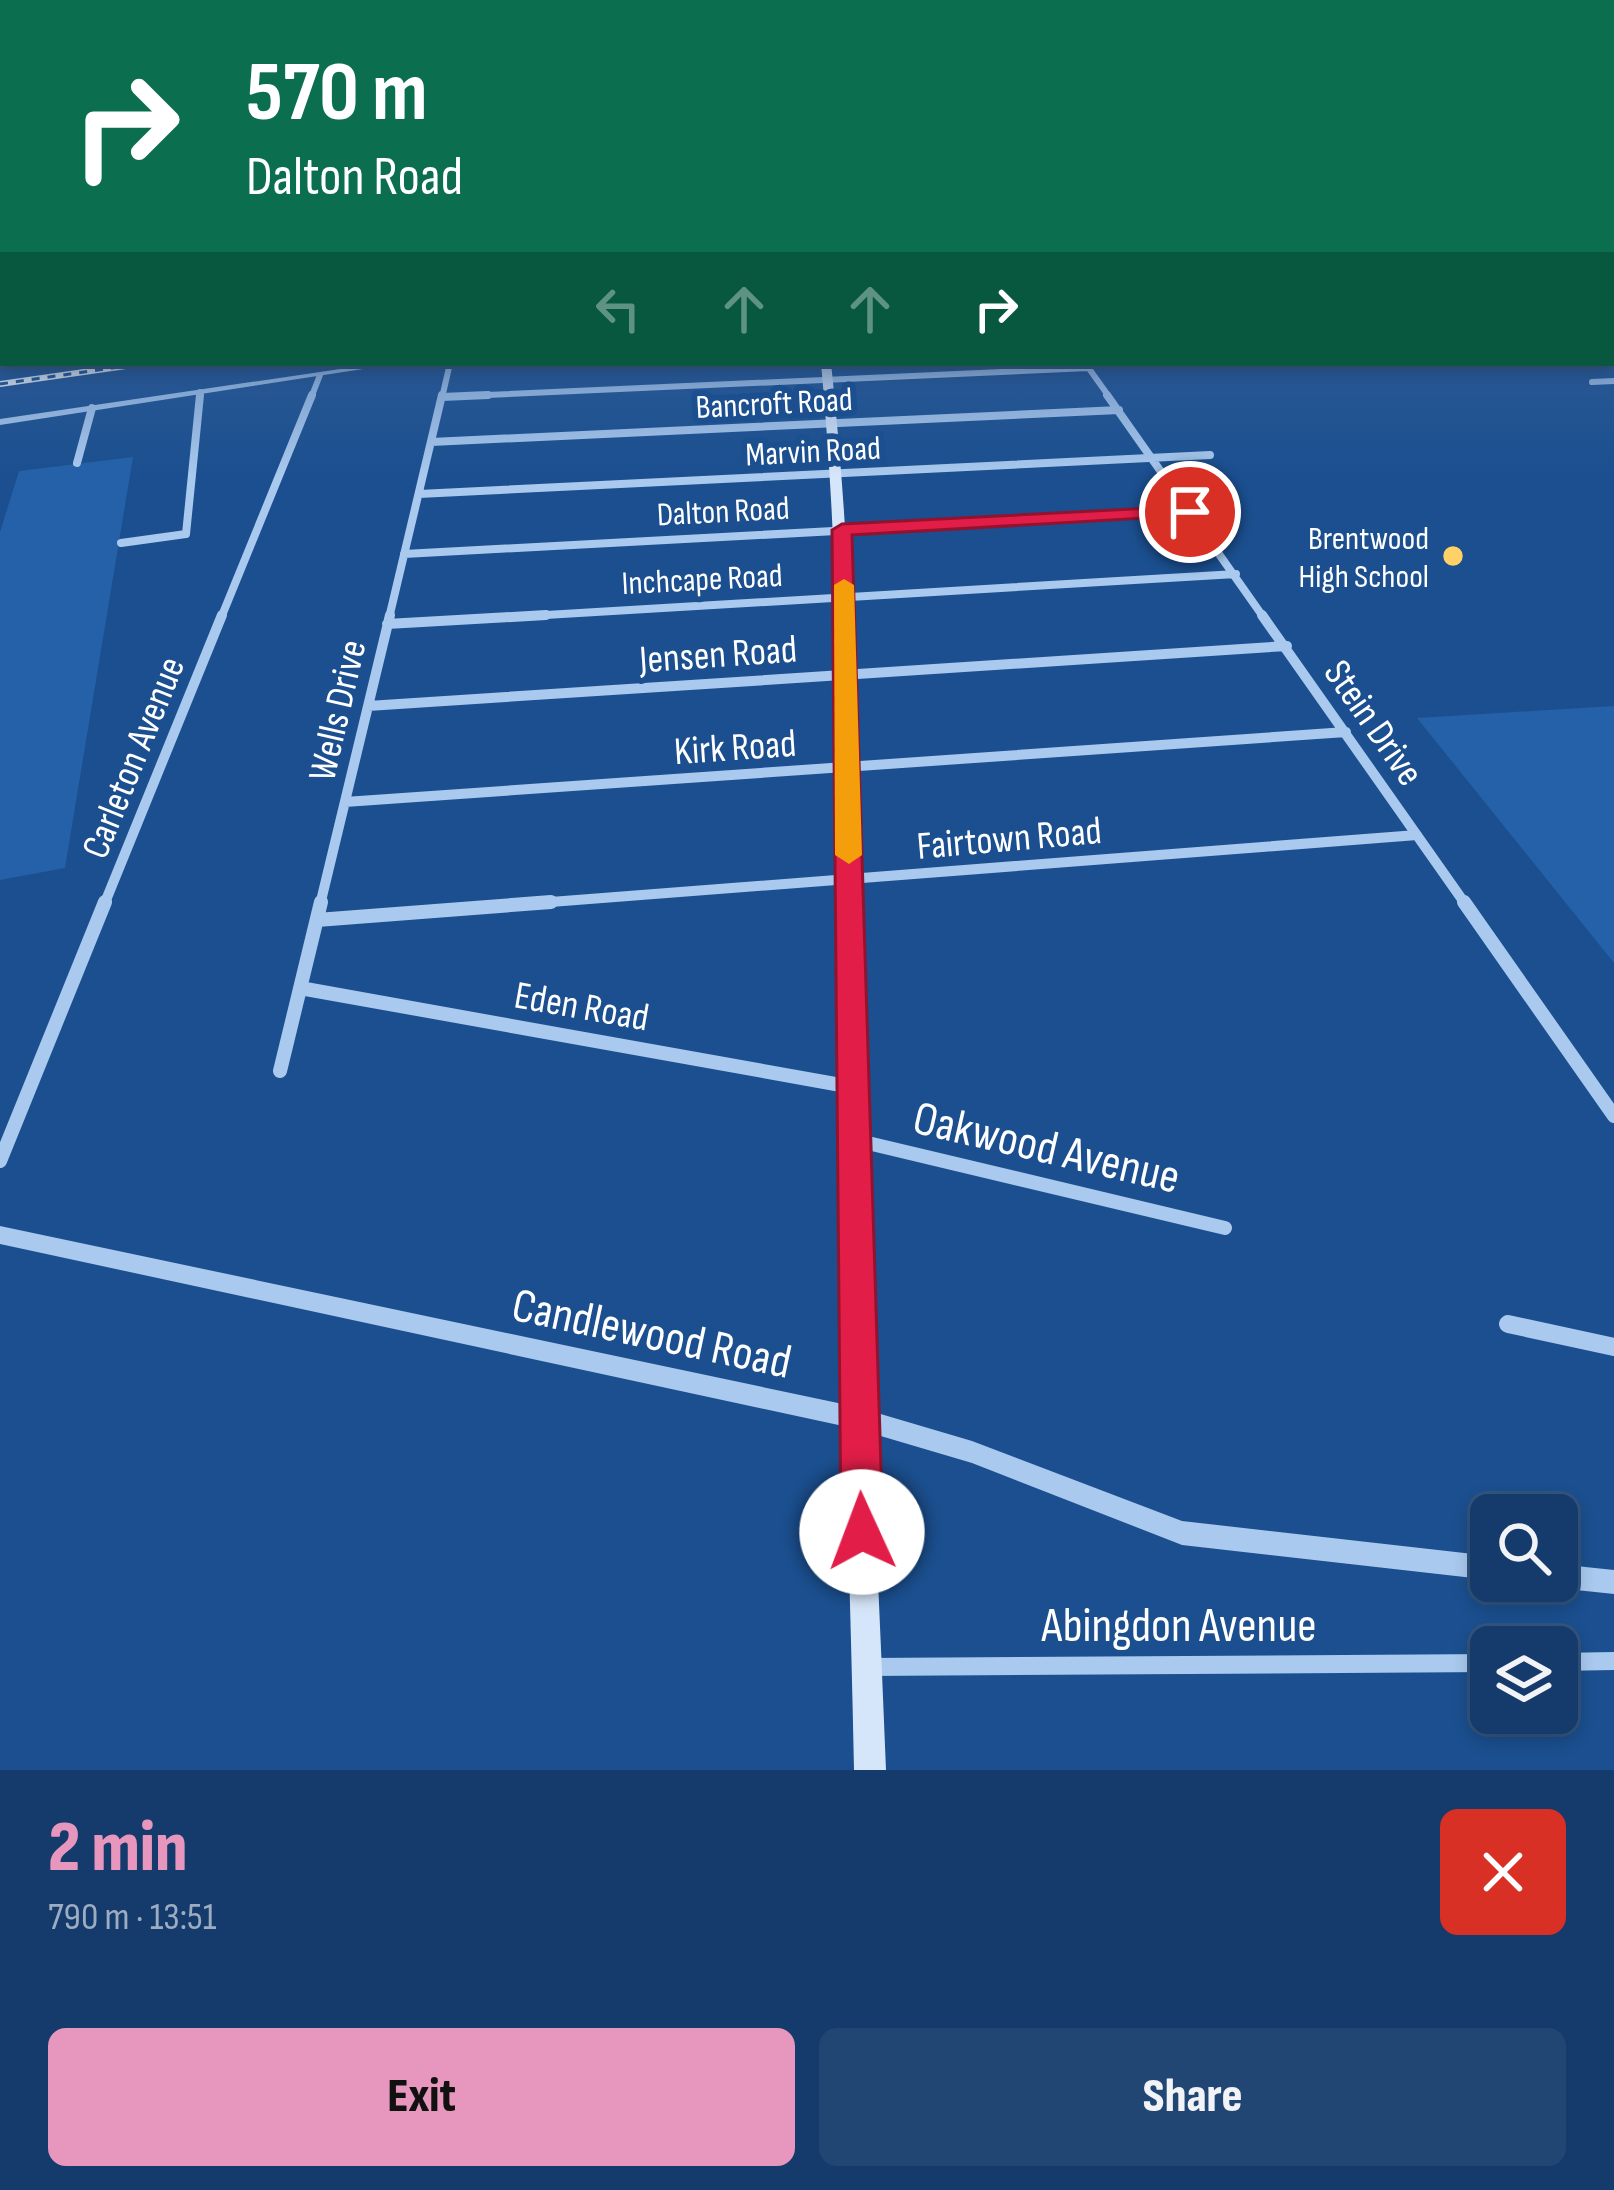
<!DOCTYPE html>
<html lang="en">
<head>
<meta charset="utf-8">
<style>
  :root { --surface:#143b6b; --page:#214673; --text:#f1f3f6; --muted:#9dadc1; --line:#33557e; --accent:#e797bd }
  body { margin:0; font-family:"Sofia Sans Condensed",sans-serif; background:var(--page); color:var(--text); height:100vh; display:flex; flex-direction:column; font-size:45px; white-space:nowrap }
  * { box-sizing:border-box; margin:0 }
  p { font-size:39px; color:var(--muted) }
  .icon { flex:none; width:66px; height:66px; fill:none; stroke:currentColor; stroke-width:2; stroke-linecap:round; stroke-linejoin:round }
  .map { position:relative; height:1770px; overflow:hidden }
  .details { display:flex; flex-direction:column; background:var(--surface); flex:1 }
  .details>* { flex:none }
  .banner { position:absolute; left:0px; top:0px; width:1614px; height:366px; box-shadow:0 6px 18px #0003,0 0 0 3px var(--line); background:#0b6e4f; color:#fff; overflow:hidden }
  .controls { position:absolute; left:1470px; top:1494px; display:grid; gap:24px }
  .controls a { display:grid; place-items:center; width:108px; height:108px; border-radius:18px; background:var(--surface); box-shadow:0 6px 18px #0003,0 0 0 3px var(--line); font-size:60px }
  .pin { position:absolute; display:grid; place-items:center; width:102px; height:102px; color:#fff; margin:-51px; border:6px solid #fff; border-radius:50%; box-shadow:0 3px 12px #0007 }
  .me { position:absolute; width:132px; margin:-66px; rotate:358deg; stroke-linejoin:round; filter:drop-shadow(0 0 9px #0008) }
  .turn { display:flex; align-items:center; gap:42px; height:252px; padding:0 48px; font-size:54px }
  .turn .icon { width:156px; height:156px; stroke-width:2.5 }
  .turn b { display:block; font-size:84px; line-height:102px }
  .lanes { display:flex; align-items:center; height:114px; padding:0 48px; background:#0003; justify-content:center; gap:60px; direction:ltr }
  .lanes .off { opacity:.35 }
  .round { display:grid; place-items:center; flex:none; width:126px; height:126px; border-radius:18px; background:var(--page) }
  .summary { display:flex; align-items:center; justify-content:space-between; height:204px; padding:0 48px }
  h1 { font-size:72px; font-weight:800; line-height:90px; color:var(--accent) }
  .cta { display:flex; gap:24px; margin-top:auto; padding:24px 48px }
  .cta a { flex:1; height:138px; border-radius:18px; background:var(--accent); color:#111; font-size:48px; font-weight:800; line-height:138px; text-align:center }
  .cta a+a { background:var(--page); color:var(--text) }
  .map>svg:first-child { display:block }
  .green { fill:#2461a8 }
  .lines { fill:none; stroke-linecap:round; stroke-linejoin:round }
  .minor-far4 { stroke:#a9c9ee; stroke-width:6 }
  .minor-far3 { stroke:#a9c9ee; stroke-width:8 }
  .minor-far2 { stroke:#a9c9ee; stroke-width:10 }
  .minor-far1 { stroke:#a9c9ee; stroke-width:14 }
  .minor { stroke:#a9c9ee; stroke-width:18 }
  .tertiary { fill:#a9c9ee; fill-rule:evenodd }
  .secondary { fill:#d6e6fa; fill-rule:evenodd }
  .rail-casing { stroke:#fff; stroke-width:6 }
  .rail { stroke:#1b4f8f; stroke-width:3; stroke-dasharray:8; stroke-linecap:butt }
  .route { fill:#e11d48; stroke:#92132f; stroke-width:3 }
  .slow { fill:#f59e0b }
  .poi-dot { fill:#ffd166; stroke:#1b4f8f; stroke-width:4.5 }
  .labels { text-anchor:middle; stroke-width:12; stroke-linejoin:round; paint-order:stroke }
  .far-street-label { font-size:33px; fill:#fff; stroke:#1b4f8f }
  .far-poi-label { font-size:33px; fill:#fff; stroke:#1b4f8f; text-anchor:end }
  .street-label { font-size:39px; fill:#fff; stroke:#1b4f8f }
  .near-street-label { font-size:48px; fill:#fff; stroke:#1b4f8f }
</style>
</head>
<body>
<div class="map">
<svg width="1614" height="1770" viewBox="0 0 1614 1770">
  <rect width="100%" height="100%" fill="#1b4f8f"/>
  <path class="green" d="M 133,457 L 65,868 L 0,880 L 0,532 L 19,471 Z
    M 1614,706 L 1614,963 L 1417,718 Z"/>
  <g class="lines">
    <path class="minor-far4" d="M 1085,363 L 1110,398
      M 1592,382 L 1614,381
      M 442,397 L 1088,368
      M 199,398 L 200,392
      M 311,398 L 320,375
      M 442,398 L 450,363"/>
    <path class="minor-far3" d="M 1107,395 L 1264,618
      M 442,397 L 488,395
      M 431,442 L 1119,410
      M 77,463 L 92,408
      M 419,494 L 1210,455
      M 121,543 L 186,534 L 200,395
      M 404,554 L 1190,512
      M 221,618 L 312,395
      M 389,618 L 442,395
      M 495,618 L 1236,574"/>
    <path class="minor-far2" d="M 1262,615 L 1466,905
      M 387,624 L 546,615
      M 368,706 L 1287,646
      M 345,802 L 1346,732
      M 104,905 L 222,615
      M 320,905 L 390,615
      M 512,905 L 1417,835"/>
    <path class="minor-far1" d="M 1464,902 L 1614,1116
      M 317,920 L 551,902
      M 300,988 L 852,1087
      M 280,1071 L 321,902
      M 851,1139 L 1225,1228
      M 0,1161 L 105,902"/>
    <path class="minor" d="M 1508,1324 L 1614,1347
      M 1557,1662 L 1614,1661
      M 868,1667 L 1491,1663"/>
    <path class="tertiary" d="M 1611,243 L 1614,243 L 1614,247 L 1611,247 Z
      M 0,348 L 3,348 L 3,352 L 0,352 Z
      M 381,363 L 402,363 L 0,425 L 0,419 Z
      M 0,1226 L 857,1407 L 972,1441 L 1182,1521 L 1491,1556 L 1491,1580 L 1182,1545 L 972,1463 L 857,1429 L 0,1244 Z
      M 1557,1564 L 1614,1570 L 1614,1594 L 1557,1588 L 1549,1584 L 1547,1581 L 1557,1581 Z"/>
    <path class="secondary" d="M 821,363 L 831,363 C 859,623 857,883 862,1143 C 866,1352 878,1561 886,1770 L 854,1770 C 850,1561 841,1352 840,1143 C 839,883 845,623 821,363 Z"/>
    <defs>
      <path id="rail" d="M 0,384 L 147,363"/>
    </defs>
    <use href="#rail" class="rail-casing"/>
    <use href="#rail" class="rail"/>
  </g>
  <linearGradient id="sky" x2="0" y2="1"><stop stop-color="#0f2b4f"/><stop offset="0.48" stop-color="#39639b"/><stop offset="1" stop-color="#39639b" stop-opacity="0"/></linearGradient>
  <rect width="1614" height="476" fill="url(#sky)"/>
  <path class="route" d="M 1190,506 L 1200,512 L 1197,515 L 852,535 L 883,1532 L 876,1546 L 862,1552 L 847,1546 L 841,1532 L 832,530 L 842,524 Z"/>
  <path class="slow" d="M 844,579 L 854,585 L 862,855 L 849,864 L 835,855 L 834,585 Z"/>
  <circle class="poi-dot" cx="1453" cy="556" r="12"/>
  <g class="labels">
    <g class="far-street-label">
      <text transform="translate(774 402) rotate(-3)" y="12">Bancroft Road</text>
      <text transform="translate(813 450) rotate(-3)" y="12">Marvin Road</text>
      <text transform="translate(723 510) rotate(-3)" y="12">Dalton Road</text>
      <text transform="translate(702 578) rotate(-3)" y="12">Inchcape Road</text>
    </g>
    <g class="far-poi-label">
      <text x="1429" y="549">Brentwood<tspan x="1429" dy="38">High School</tspan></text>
    </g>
    <g class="street-label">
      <text transform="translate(718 653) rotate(-4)" y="14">Jensen Road</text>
      <text transform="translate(336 710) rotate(-77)" y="14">Wells Drive</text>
      <text transform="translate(1375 722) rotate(55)" y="14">Stein Drive</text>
      <text transform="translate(735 746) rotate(-4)" y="14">Kirk Road</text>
      <text transform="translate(132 757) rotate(-68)" y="14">Carleton Avenue</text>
      <text transform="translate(1009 837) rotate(-5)" y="14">Fairtown Road</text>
      <text transform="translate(582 1005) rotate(10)" y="14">Eden Road</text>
    </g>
    <g class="near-street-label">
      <text transform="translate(1047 1146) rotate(13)" y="17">Oakwood Avenue</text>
      <text transform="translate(652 1332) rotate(12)" y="17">Candlewood Road</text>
      <text x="1179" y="1641">Abingdon Avenue</text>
    </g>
  </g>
</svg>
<div class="controls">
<a><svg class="icon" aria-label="search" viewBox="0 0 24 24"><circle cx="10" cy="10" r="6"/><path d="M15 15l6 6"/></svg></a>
<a><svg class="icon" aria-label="layers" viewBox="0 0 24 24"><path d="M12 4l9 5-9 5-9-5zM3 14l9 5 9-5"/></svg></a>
</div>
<div class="pin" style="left:1190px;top:512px;background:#d93025"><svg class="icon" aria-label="arrive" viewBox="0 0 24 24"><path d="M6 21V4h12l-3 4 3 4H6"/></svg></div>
<svg class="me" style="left:862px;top:1532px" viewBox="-20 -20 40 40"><circle r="19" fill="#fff"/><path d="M0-13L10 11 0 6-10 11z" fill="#e11d48"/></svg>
<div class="banner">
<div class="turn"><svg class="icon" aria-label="right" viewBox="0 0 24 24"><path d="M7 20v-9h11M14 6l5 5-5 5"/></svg><div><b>570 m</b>Dalton Road</div></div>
<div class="lanes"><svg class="icon off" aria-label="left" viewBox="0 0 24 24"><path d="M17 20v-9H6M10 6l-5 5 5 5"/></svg><svg class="icon off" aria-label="ahead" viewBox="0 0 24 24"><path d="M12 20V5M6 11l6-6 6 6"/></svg><svg class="icon off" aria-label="ahead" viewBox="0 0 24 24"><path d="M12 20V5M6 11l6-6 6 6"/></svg><svg class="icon" aria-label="right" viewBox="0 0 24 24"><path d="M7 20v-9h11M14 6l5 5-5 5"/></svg></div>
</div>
</div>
<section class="details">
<div class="summary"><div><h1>2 min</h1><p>790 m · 13:51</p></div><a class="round" style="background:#d93025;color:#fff"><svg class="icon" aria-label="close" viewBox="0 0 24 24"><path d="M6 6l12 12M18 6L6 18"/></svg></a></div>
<div class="cta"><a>Exit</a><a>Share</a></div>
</section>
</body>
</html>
